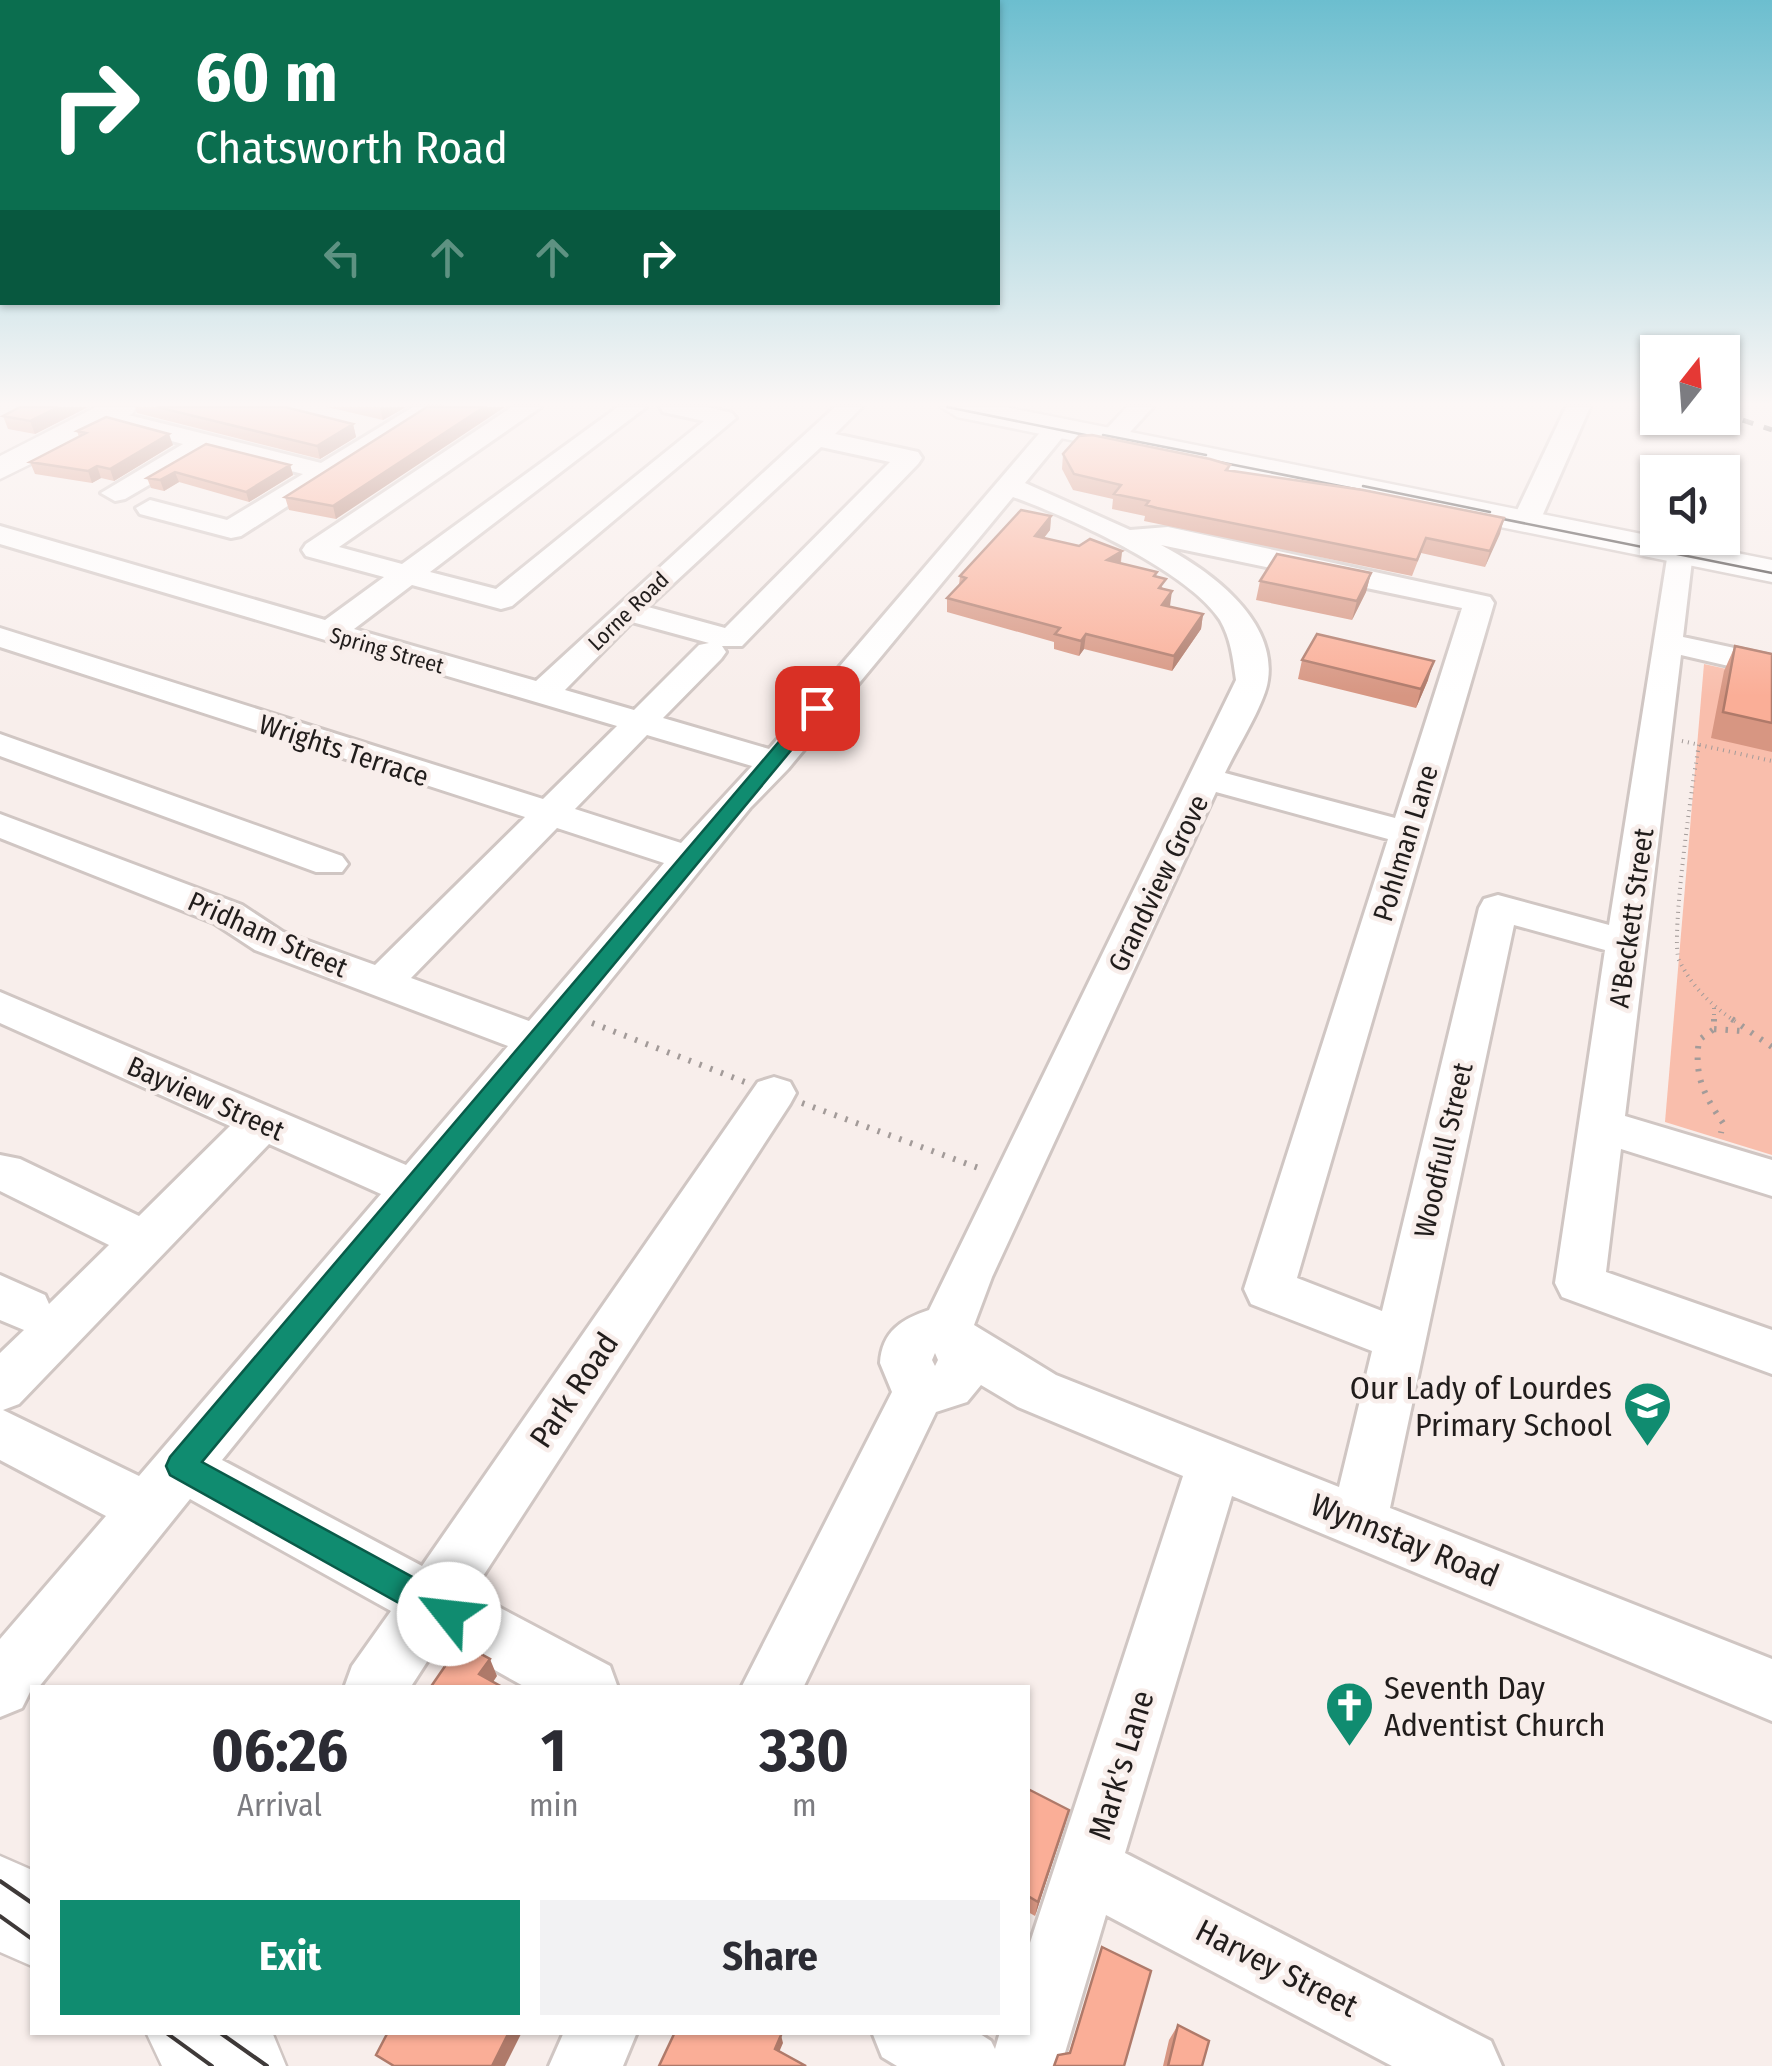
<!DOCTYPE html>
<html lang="en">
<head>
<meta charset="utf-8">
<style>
  :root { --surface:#fff; --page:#f2f2f3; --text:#2b2b33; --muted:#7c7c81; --accent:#108c70 }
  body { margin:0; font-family:"Fira Sans Condensed",sans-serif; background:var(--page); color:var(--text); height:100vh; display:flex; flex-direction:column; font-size:38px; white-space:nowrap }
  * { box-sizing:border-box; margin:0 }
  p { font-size:32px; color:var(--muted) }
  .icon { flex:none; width:55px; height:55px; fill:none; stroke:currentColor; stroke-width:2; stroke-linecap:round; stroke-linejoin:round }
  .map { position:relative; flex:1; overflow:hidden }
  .side { position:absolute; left:30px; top:1685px; width:1000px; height:350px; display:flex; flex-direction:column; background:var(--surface); border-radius:0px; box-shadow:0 2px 8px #0004 }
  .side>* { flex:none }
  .banner { position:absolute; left:0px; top:0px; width:1000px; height:305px; box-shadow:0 2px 8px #0004; background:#0b6e4f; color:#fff; overflow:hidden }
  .needle { width:65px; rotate:17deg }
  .tools { position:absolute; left:1640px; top:335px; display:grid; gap:20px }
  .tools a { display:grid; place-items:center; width:100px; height:100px; border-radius:0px; background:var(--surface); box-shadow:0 2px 8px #0004; font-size:50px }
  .pin { position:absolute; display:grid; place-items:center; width:85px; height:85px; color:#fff; margin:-42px; border-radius:20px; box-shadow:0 5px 15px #0006 }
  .me { position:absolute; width:110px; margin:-55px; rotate:299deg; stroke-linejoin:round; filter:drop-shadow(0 0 8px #0008) }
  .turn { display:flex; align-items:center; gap:35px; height:210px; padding:0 30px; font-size:45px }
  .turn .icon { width:130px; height:130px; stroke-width:2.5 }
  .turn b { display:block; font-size:70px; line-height:85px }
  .lanes { display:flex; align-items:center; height:95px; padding:0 30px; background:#0003; justify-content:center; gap:50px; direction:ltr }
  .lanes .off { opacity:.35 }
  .eta { display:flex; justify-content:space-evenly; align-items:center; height:170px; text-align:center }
  .eta b { font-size:60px; font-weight:700; line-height:70px }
  .cta { display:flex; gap:20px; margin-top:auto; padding:20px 30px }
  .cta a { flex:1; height:115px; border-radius:0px; background:var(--accent); color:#fff; font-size:40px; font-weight:700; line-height:115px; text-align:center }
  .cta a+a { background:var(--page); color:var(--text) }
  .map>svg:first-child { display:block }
  .green { fill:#f9beac }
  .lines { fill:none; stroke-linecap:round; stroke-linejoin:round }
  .minor-casing { stroke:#d0c6c3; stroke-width:6 }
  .major-casing { stroke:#d0c6c3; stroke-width:5 }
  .path-far1 { stroke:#a39b99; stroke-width:4; stroke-dasharray:1 5; stroke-linecap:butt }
  .path { stroke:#a39b99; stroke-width:6; stroke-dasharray:2.5 9; stroke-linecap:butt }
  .minor { fill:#fff; fill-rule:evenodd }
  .major { fill:#fff; fill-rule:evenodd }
  .tram-far1 { stroke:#3f3a39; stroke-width:2.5 }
  .tram { stroke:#3f3a39; stroke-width:4 }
  .rail { stroke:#3f3a39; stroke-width:5; stroke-dasharray:11 11; stroke-linecap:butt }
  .wall { fill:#d79682 }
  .shaded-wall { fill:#af7a6a }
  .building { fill:#faae97; stroke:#af7a6a; stroke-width:2.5 }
  .route { fill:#108c70; stroke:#0a5b49; stroke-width:2.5 }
  .labels { text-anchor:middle; stroke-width:9; stroke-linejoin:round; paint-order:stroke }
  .far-street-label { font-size:22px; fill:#211d1c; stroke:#f8eeeb }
  .street-label { font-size:28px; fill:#211d1c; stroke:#f8eeeb }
  .near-poi-label { font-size:32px; fill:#211d1c; stroke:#f8eeeb; text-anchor:end }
  .near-street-label { font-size:32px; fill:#211d1c; stroke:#f8eeeb }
</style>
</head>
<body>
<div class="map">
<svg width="1772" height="2066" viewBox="0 0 1772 2066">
  <rect width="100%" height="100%" fill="#f8eeeb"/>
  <path class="green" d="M 1704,664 L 1772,679 L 1772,1155 L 1665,1122 Z"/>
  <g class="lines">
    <defs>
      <path id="minor" d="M 413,407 L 442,407 L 241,536 L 231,538 L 140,514 L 136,508 L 150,500 L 227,520 L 303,474 L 209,450 L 125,499 L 115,501 L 101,493 L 183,444 L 95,421 L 92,416 L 95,411 L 104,409 L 321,463 Z
        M 512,407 L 541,407 L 339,547 L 402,564 L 618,407 L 646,407 L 430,572 L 496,589 L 704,421 L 663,412 L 660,407 L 707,407 L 732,413 L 736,418 L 512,606 L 501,609 L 412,585 L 354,629 L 536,681 L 835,407 L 862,407 L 835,434 L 918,452 L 922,458 L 918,464 L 742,646 L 722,646 L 726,652 L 721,659 L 663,718 L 769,749 L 1049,422 L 1058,419 L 1071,427 L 1025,483 L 1130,530 L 1168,527 L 1490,597 L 1494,603 L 1297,1278 L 1382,1311 L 1479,908 L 1484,899 L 1498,895 L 1609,925 L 1669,546 L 1689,546 L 1693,552 L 1683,637 L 1772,656 L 1772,676 L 1681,655 L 1625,1116 L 1772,1160 L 1772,1196 L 1621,1149 L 1606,1272 L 1772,1330 L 1772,1374 L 1562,1297 L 1555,1283 L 1605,950 L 1514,925 L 1390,1508 L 1772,1659 L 1772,1721 L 1232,1496 L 1125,1853 L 1491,2041 L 1502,2066 L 1392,2066 L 1106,1915 L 1061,2066 L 897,2066 L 882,2057 L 872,2032 L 977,2032 L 991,2041 L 995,2049 L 1000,2032 L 1028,2032 L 1028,1949 L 1183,1476 L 1018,1407 L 981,1385 L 967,1402 L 936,1412 L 803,1688 L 741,1688 L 892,1392 L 880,1363 C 882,1331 902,1319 929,1310 L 1236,680 C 1233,659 1231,639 1220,620 C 1188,571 1069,517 1013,497 L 788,769 L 750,808 L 222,1460 L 422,1566 L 758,1082 L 774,1077 L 790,1082 L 796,1093 L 790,1104 L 472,1593 L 610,1666 L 618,1688 L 527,1688 L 441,1640 L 410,1688 L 344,1688 L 352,1666 L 391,1611 L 190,1499 L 38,1688 L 32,1688 L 22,1708 L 0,1717 L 0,1639 L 106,1516 L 0,1460 L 0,1353 L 24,1330 L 0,1320 L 0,1275 L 45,1295 L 49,1304 L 109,1245 L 0,1191 L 0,1155 L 20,1159 L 139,1216 L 230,1126 L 0,1023 L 0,992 L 406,1165 L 508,1046 L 255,950 L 214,923 L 0,838 L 0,814 L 242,905 L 283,932 L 375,965 L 525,817 L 0,647 L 0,628 L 543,799 L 617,726 L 0,544 L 0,526 L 325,620 L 384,577 L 306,556 L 302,550 L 306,544 ZM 821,447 L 890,462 L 725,628 L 648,607 ZM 1161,545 L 1462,608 L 1395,818 L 1225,773 C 1236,749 1265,704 1268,680 C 1277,618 1207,569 1161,545 ZM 632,622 L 709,643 L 699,645 L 634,710 L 565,690 ZM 647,735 L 752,766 L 681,843 L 575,809 ZM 1216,792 L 1388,839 L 1244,1289 L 1251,1304 L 1372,1351 L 1339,1487 L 1056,1375 L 974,1325 L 992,1277 ZM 557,828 L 664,863 L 529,1021 L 411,978 ZM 269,1144 L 381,1194 L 139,1476 L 3,1410 L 19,1404 ZM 935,1353 L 938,1360 L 935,1366 L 932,1360 Z
        M 1127,407 L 1153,407 L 1120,443 L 1102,443 L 1098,438 Z
        M 1566,407 L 1590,407 L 1540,521 L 1526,529 L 1516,527 L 1512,521 Z
        M 0,734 L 342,856 L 348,864 L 342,872 L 316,872 L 0,756 Z
        M 564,2032 L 637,2032 L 623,2066 L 549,2066 Z"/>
      <path id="major" d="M 96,407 L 137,407 L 132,414 L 0,479 L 0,456 Z
        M 941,407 L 1005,407 L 1772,560 L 1772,582 L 957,417 Z
        M 0,1856 L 32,1870 L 32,1966 L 0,1952 Z
        M 146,2032 L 272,2032 L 286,2066 L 162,2066 Z"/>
    </defs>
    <use href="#minor" class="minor-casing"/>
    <use href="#major" class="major-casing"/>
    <path class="path-far1" d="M 1682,741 L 1772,761
      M 1699,745 C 1693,776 1670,940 1679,960 C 1692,987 1711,1005 1736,1022
      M 1714,1008 L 1714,1022"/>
    <path class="path" d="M 1714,1019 L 1714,1029 L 1699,1040 C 1694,1075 1703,1094 1723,1123 L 1721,1133
      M 1732,1019 L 1772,1047
      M 592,1023 L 745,1082
      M 1714,1029 L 1742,1031
      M 802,1103 L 984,1170"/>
    <use href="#minor" class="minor"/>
    <use href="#major" class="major"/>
    <path class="tram-far1" d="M 947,407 L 1115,441
      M 1103,435 L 1206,455
      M 1194,457 L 1375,493
      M 1363,486 L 1490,512
      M 1478,514 L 1772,573"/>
    <path class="tram" d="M 0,1881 L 32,1903
      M 0,1916 L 32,1939
      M 165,2032 L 212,2066
      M 219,2032 L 267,2066"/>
    <path class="rail" d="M 1722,413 L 1772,430"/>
  </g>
  <path class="wall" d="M 88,407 L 35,434 L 8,429 L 3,416 Z
    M 135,407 L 286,407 L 353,424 L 356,437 L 320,459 L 137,413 Z
    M 327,407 L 406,407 L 383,420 Z
    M 427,407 L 336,519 L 289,510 L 285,497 Z
    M 77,431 L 173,445 L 114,481 L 101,478 L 92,483 L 35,474 L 30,462 L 79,437 Z
    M 206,444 L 290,465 L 293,475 L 249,502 L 179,482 L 164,491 L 151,488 L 147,478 Z
    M 1063,454 L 1230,465 L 1229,470 L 1504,518 L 1485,567 L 1421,553 L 1412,576 L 1144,521 L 1145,516 L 1112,509 L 1113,499 L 1073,490 L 1062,469 Z
    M 1051,516 L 1050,530 L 1044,538 L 1079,546 L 1122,551 L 1121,563 L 1156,577 L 1164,590 L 1169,606 L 1203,614 L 1201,629 L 1172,671 L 1084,649 L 1079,656 L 1054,649 L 1054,642 L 947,612 L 947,598 L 959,585 L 960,576 Z
    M 1371,573 L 1366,592 L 1352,620 L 1256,600 L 1260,581 Z
    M 1735,646 L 1772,654 L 1772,752 L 1711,738 L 1724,671 Z
    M 1302,660 L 1428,680 L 1416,708 L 1298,679 Z
    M 1028,1789 L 1069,1810 L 1035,1916 L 1028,1912 Z
    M 1102,1947 L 1124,2066 L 1069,2053 Z
    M 1178,2025 L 1202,2066 L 1163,2066 L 1169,2040 Z"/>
  <path class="shaded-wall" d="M 58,407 L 88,407 L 35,434 L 30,421 Z
    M 406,407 L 383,420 L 380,408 Z
    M 484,407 L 505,407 L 336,519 L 333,506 Z
    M 353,424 L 356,437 L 320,459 L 317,446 Z
    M 169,434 L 173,445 L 114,481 L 110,469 Z
    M 290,465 L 293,475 L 249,502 L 246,492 Z
    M 97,466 L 101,478 L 92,483 L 88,471 Z
    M 175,472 L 179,482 L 164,491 L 160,480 Z
    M 1051,516 L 1050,530 L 1034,550 L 1035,536 Z
    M 1504,518 L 1500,534 L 1485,567 L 1490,551 Z
    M 1122,551 L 1120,565 L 1107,560 Z
    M 1371,573 L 1366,592 L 1352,620 L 1357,601 Z
    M 1172,591 L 1170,606 L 1162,605 Z
    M 1203,614 L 1201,629 L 1172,671 L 1174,656 Z
    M 1086,634 L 1084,649 L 1079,656 L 1081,641 Z
    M 1434,661 L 1428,680 L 1416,708 L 1421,689 Z
    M 490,1659 L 497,1676 L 489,1688 L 479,1674 Z
    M 1069,1810 L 1065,1825 L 1035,1916 L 1038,1902 Z
    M 509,2032 L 522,2032 L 505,2066 L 492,2066 Z
    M 781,2035 L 783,2043 L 777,2057 L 775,2049 Z"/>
  <path class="building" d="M 20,407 L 58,407 L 30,421 L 3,416 Z
    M 157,407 L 285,407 L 353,424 L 317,446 Z
    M 427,407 L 484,407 L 333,506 L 285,497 Z
    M 106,417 L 169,434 L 110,469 L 97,466 L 88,471 L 30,462 L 86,433 L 77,431 Z
    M 1092,435 L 1210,459 L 1230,465 L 1226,470 L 1363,490 L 1504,518 L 1490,551 L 1426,538 L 1417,560 L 1157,508 L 1146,505 L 1149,501 L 1114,494 L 1121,485 L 1074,474 L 1063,454 L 1079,436 Z
    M 206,444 L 290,465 L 246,492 L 175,472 L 160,480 L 147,478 Z
    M 1021,510 L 1051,516 L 1035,536 L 1079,546 L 1090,539 L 1122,551 L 1107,560 L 1157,572 L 1154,576 L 1166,579 L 1159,588 L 1172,591 L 1162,605 L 1203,614 L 1174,656 L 1086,634 L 1081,641 L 1055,634 L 1060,628 L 947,598 L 966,578 L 960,576 Z
    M 1277,554 L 1371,573 L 1357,601 L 1260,581 Z
    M 1317,634 L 1434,661 L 1421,689 L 1302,660 Z
    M 1735,646 L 1772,654 L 1772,723 L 1723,712 Z
    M 461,1643 L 490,1659 L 479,1674 L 504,1688 L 430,1688 Z
    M 1028,1789 L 1069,1810 L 1038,1902 L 1028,1896 Z
    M 1102,1947 L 1151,1971 L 1124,2066 L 1054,2066 L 1058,2055 L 1070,2053 Z
    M 1178,2025 L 1209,2041 L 1202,2066 L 1168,2066 Z
    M 388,2032 L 509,2032 L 492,2066 L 394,2066 L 376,2055 Z
    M 675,2032 L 776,2032 L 781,2035 L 775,2049 L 806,2066 L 659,2066 Z"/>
  <linearGradient id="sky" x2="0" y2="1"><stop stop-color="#6cbecf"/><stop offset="0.58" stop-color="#fcf7f6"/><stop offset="1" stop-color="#fcf7f6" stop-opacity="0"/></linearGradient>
  <rect width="1772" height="696" fill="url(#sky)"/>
  <path class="route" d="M 811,704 L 826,708 L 202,1462 L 460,1603 L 465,1614 L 460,1625 L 449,1630 L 438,1625 L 170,1475 L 166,1466 L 170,1457 Z"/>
  <defs>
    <symbol id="school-pin" viewBox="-11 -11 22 30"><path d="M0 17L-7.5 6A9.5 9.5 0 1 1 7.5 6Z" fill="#108c70" stroke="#f8eeeb"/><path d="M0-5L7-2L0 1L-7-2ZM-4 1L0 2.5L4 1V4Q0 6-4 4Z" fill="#fff"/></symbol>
    <symbol id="church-pin" viewBox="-11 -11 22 30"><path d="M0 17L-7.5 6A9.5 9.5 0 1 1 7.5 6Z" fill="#108c70" stroke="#f8eeeb"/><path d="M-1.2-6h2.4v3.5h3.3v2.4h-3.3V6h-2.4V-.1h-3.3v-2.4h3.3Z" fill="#fff"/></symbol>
  </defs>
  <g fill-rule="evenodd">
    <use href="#school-pin" x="1620" y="1378" width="55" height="75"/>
    <use href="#church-pin" x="1322" y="1678" width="55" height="75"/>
  </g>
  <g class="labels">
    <g class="far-street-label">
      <text transform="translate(628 611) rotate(-44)" y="8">Lorne Road</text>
      <text transform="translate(387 650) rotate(16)" y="8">Spring Street</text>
    </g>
    <g class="street-label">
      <text transform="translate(344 750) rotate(18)" y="10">Wrights Terrace</text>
      <text transform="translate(1405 843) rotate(-73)" y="10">Pohlman Lane</text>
      <text transform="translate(1158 883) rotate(-64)" y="10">Grandview Grove</text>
      <text transform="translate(1631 918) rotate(-82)" y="10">A'Beckett Street</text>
      <text transform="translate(268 934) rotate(24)" y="10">Pridham Street</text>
      <text transform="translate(206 1098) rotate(24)" y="10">Bayview Street</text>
      <text transform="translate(1443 1150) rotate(-77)" y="10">Woodfull Street</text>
    </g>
    <g class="near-poi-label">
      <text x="1612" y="1399">Our Lady of Lourdes<tspan x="1612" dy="37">Primary School</tspan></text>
      <text x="1384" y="1699" text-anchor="start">Seventh Day<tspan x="1384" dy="37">Adventist Church</tspan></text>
    </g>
    <g class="near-street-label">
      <text transform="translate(574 1390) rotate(-56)" y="11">Park Road</text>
      <text transform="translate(1405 1540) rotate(22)" y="11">Wynnstay Road</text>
      <text transform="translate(1121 1765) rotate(-73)" y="11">Mark's Lane</text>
      <text transform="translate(1277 1968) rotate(27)" y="11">Harvey Street</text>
    </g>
  </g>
</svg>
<div class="tools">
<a><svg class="needle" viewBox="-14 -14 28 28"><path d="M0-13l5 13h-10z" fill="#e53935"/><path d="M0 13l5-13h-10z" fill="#7c7c81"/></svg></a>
<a><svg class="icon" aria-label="sound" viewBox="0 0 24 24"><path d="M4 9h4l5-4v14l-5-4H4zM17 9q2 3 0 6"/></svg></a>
</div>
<div class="pin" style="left:817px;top:708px;background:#d93025"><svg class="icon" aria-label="arrive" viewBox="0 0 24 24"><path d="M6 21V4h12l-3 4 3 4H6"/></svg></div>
<svg class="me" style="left:449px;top:1614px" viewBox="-20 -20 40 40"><circle r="19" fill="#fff"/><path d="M0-13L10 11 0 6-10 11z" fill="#108c70"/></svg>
<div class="banner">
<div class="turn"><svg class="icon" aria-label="right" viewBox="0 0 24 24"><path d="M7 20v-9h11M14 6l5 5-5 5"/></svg><div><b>60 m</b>Chatsworth Road</div></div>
<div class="lanes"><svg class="icon off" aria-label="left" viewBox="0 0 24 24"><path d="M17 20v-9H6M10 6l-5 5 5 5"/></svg><svg class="icon off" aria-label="ahead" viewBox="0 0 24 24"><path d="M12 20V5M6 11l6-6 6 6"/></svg><svg class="icon off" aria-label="ahead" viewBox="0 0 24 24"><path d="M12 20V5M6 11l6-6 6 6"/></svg><svg class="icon" aria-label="right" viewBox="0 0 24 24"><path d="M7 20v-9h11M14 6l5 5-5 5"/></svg></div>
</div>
<section class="side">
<div class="eta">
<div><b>06:26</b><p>Arrival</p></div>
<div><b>1</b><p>min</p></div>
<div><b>330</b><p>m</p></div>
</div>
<div class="cta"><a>Exit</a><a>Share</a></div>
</section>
</div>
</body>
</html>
